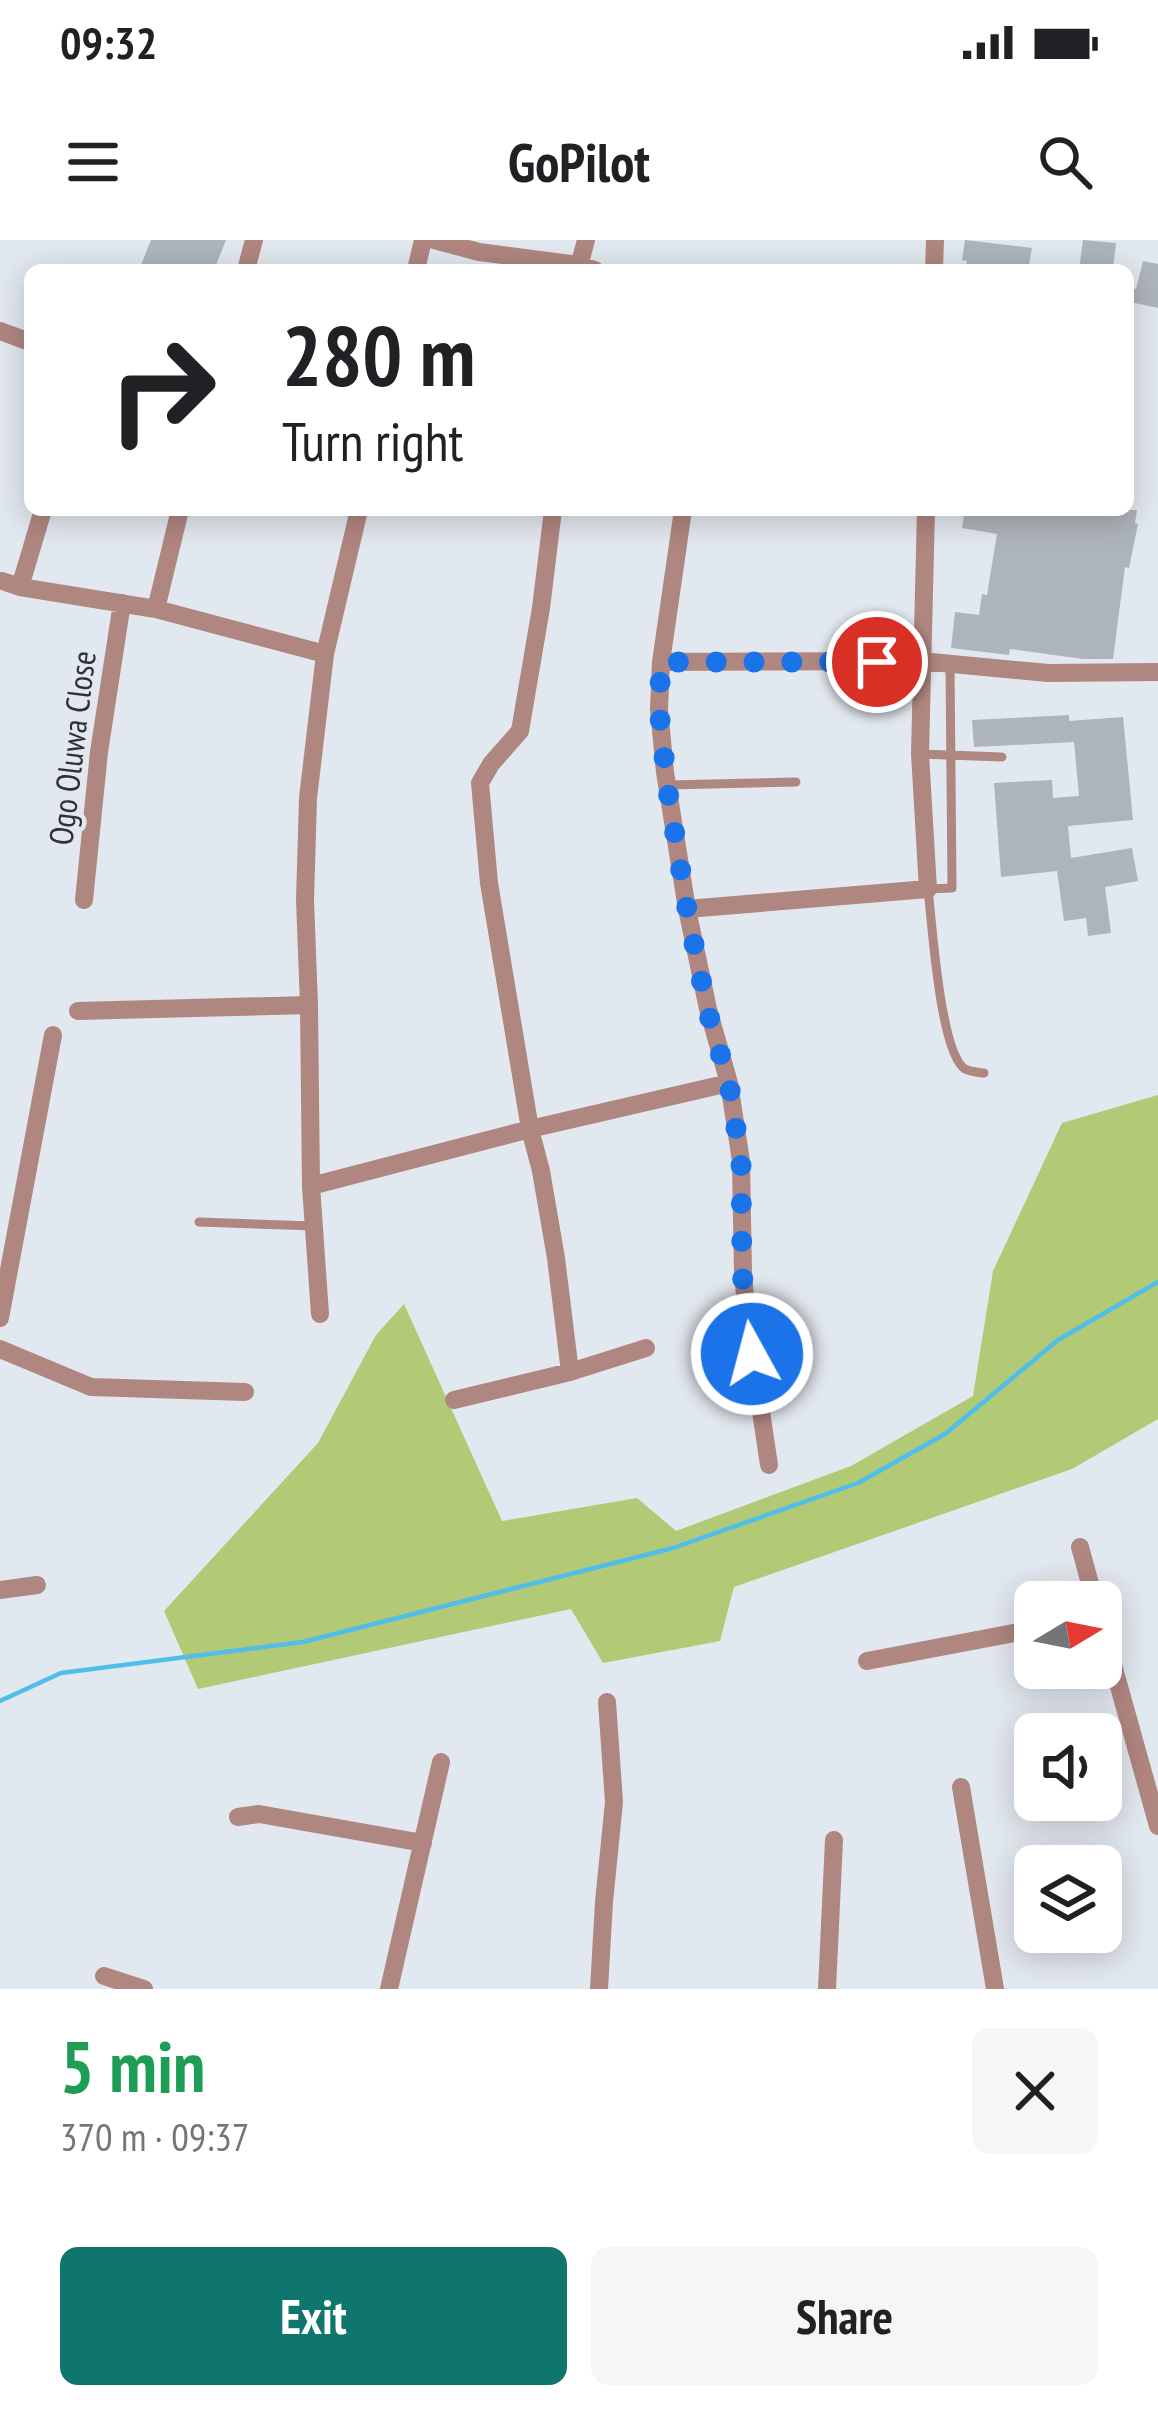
<!DOCTYPE html>
<html lang="en">
<head>
<meta charset="utf-8">
<style>
  :root { --surface:#fff; --page:#f6f6f6; --text:#202124; --muted:#757577; --accent:#0f766e }
  body { margin:0; font-family:"PT Sans Narrow",sans-serif; background:var(--page); color:var(--text); height:100vh; display:flex; flex-direction:column; font-size:45px; white-space:nowrap }
  * { box-sizing:border-box; margin:0 }
  p { font-size:39px; color:var(--muted) }
  .icon { flex:none; width:66px; height:66px; fill:none; stroke:currentColor; stroke-width:2; stroke-linecap:round; stroke-linejoin:round }
  .map { position:relative; height:1749px; overflow:hidden }
  .panel { display:flex; flex-direction:column; background:var(--surface); flex:1 }
  .panel>* { flex:none }
  .hud { position:absolute; left:24px; top:24px; width:1110px; height:252px; border-radius:18px; box-shadow:0 6px 30px #0003; background:#fff; color:var(--text); overflow:hidden }
  .needle { width:78px; rotate:80deg }
  .fabs { position:absolute; left:1014px; top:1341px; display:grid; gap:24px }
  .fabs a { display:grid; place-items:center; width:108px; height:108px; border-radius:18px; background:var(--surface); box-shadow:0 6px 30px #0003; font-size:60px }
  .pin { position:absolute; display:grid; place-items:center; width:102px; height:102px; color:#fff; margin:-51px; border:6px solid #fff; border-radius:50%; box-shadow:0 3px 12px #0007 }
  .me { position:absolute; width:132px; margin:-66px; rotate:353deg; stroke-linejoin:round; filter:drop-shadow(0 0 9px #0008) }
  .turn { display:flex; align-items:center; gap:42px; height:252px; padding:0 60px; font-size:54px }
  .turn .icon { width:156px; height:156px; stroke-width:2.5 }
  .turn b { display:block; font-size:84px; line-height:102px }
  .round { display:grid; place-items:center; flex:none; width:126px; height:126px; border-radius:18px; background:var(--page) }
  .overview { display:flex; align-items:center; justify-content:space-between; height:204px; padding:0 60px }
  h1 { font-size:72px; font-weight:600; line-height:90px; color:#1e9e55 }
  .action { display:flex; gap:24px; margin-top:auto; padding:24px 60px }
  .action a { flex:1; height:138px; border-radius:18px; background:var(--accent); color:#fff; font-size:48px; font-weight:600; line-height:138px; text-align:center }
  .action a+a { background:var(--page); color:var(--text) }
  .status { display:flex; justify-content:space-between; align-items:center; height:84px; padding:0 60px; background:var(--surface); direction:ltr }
  .status svg { height:33px; fill:currentColor }
  header { display:flex; justify-content:space-between; align-items:center; height:156px; padding:0 60px; background:var(--surface); font-size:54px; font-weight:600 }
  .map>svg:first-child { display:block }
  .green { fill:#b2c975 }
  .lines { fill:none; stroke-linecap:round; stroke-linejoin:round }
  .stream { stroke:#50beeb; stroke-width:4.5 }
  .building { fill:#aeb4bb }
  .lane { stroke:#b08680; stroke-width:9 }
  .street { stroke:#b08680; stroke-width:18 }
  .route { stroke:#1a73e8; stroke-width:21; stroke-dasharray:0 37.8 }
  .labels { text-anchor:middle; stroke-width:9; stroke-linejoin:round; paint-order:stroke }
  .street-label { font-size:33px; fill:#2f3234; stroke:#e2e8ef }
</style>
</head>
<body>
<div class="status"><b>09:32</b><svg viewBox="0 0 49 12"><path d="M0 12V9h3v3zM5 12V6h3v6zM10 12V3h3v9zM15 12V0h3v12zM26 1h20v11H26zM47 4h2v5h-2z"/></svg></div>
<header><svg class="icon" aria-label="menu" viewBox="0 0 24 24"><path d="M4 6h16M4 12h16M4 18h16"/></svg>GoPilot<svg class="icon" aria-label="search" viewBox="0 0 24 24"><circle cx="10" cy="10" r="6"/><path d="M15 15l6 6"/></svg></header>
<div class="map">
<svg width="1158" height="1749" viewBox="0 0 1158 1749">
  <rect width="100%" height="100%" fill="#e2e8ef"/>
  <path class="green" d="M 1158,855 L 1158,1179 L 1072,1229 L 734,1347 L 720,1401 L 603,1423 L 571,1369 L 198,1449 L 164,1371 L 318,1203 L 376,1095 L 404,1064 L 502,1281 L 637,1258 L 676,1291 L 851,1226 L 973,1156 L 993,1031 L 1062,883 Z"/>
  <g class="lines">
    <path class="stream" d="M 0,1461 L 61,1433 L 303,1402 L 673,1308 L 858,1243 L 945,1194 L 1058,1100 L 1158,1042"/>
  </g>
  <path class="building" d="M 151,0 L 226,0 L 214,30 L 139,30 Z
    M 965,0 L 1032,8 L 1028,30 L 965,30 L 967,21 L 962,20 Z
    M 1083,0 L 1116,3 L 1113,30 L 1079,30 Z
    M 1143,21 L 1158,24 L 1158,68 L 1130,62 L 1133,48 L 1136,49 Z
    M 965,270 L 1137,270 L 1135,283 L 1138,284 L 1129,328 L 1125,327 L 1113,419 L 1083,419 L 1010,409 L 1009,415 L 951,408 L 955,372 L 979,375 L 982,354 L 987,355 L 997,294 L 962,288 Z
    M 1069,475 L 1069,481 L 1123,477 L 1133,580 L 1068,586 L 1071,618 L 1132,608 L 1138,641 L 1105,647 L 1111,693 L 1088,696 L 1086,678 L 1064,681 L 1057,631 L 1001,637 L 994,543 L 1052,540 L 1053,558 L 1079,556 L 1074,502 L 974,507 L 972,480 Z"/>
  <g class="lines">
    <path class="lane" d="M 950,426 L 952,648 L 928,649 C 932,682 940,813 965,829 C 969,831 981,833 984,833
      M 920,514 L 1002,517
      M 669,545 L 796,542
      M 199,982 L 314,986"/>
    <path class="street" d="M 434,0 L 479,12 L 579,25 L 595,30
      M 246,30 L 254,0
      M 416,30 L 423,0
      M 578,30 L 586,0
      M 934,30 L 935,0
      M 0,91 L 30,102
      M 553,270 L 541,368 L 520,491 L 491,524 L 480,543 L 489,643 L 530,889 L 541,931 L 556,1018 L 570,1132 L 646,1108
      M 683,270 L 661,422 L 659,469 L 665,532 L 687,669 L 708,769 L 729,843 L 741,921 L 743,1033 L 747,1078 L 769,1225
      M 2,341 L 20,347 L 156,369 L 325,414
      M 20,347 L 43,270
      M 156,369 L 180,270
      M 661,422 L 921,421 L 1048,433 L 1158,432
      M 84,660 L 99,512 L 122,363
      M 687,669 L 928,649 L 920,514 L 926,270
      M 78,771 L 309,765
      M 311,946 L 530,889 L 729,843
      M 320,1074 L 311,946 L 309,765 L 305,660 L 308,558 L 325,414 L 359,270
      M 0,1078 L 53,795
      M 0,1109 L 91,1147 L 245,1152
      M 454,1160 L 570,1132
      M 1080,1307 L 1095,1362
      M 0,1350 L 37,1345
      M 1101,1382 L 1158,1586
      M 867,1421 L 1035,1389
      M 961,1547 L 995,1749
      M 238,1577 L 259,1574 L 423,1603
      M 104,1736 L 144,1749
      M 389,1749 L 441,1522
      M 599,1749 L 604,1662 L 614,1562 L 607,1462
      M 827,1749 L 834,1600"/>
  </g>
  <g class="lines">
    <path class="route" d="M 752,1114 L 742,1033 L 741,921 L 729,843 L 707,769 L 687,669 L 667,545 L 659,469 L 661,422 L 877,422"/>
  </g>
  <g class="labels">
    <g class="street-label">
      <text transform="translate(72 508) rotate(-83)" y="12">Ogo Oluwa Close</text>
    </g>
  </g>
</svg>
<div class="fabs">
<a><svg class="needle" viewBox="-14 -14 28 28"><path d="M0-13l5 13h-10z" fill="#e53935"/><path d="M0 13l5-13h-10z" fill="#757577"/></svg></a>
<a><svg class="icon" aria-label="sound" viewBox="0 0 24 24"><path d="M4 9h4l5-4v14l-5-4H4zM17 9q2 3 0 6"/></svg></a>
<a><svg class="icon" aria-label="layers" viewBox="0 0 24 24"><path d="M12 4l9 5-9 5-9-5zM3 14l9 5 9-5"/></svg></a>
</div>
<div class="pin" style="left:877px;top:422px;background:#d93025"><svg class="icon" aria-label="arrive" viewBox="0 0 24 24"><path d="M6 21V4h12l-3 4 3 4H6"/></svg></div>
<svg class="me" style="left:752px;top:1114px" viewBox="-20 -20 40 40"><circle r="17" fill="#1a73e8" stroke="#fff" stroke-width="3"/><path d="M0-11L8 9 0 5-8 9z" fill="#fff"/></svg>
<div class="hud">
<div class="turn"><svg class="icon" aria-label="right" viewBox="0 0 24 24"><path d="M7 20v-9h11M14 6l5 5-5 5"/></svg><div><b>280 m</b>Turn right</div></div>
</div>
</div>
<section class="panel">
<div class="overview"><div><h1>5 min</h1><p>370 m · 09:37</p></div><a class="round"><svg class="icon" aria-label="close" viewBox="0 0 24 24"><path d="M6 6l12 12M18 6L6 18"/></svg></a></div>
<div class="action"><a>Exit</a><a>Share</a></div>
</section>
</body>
</html>
